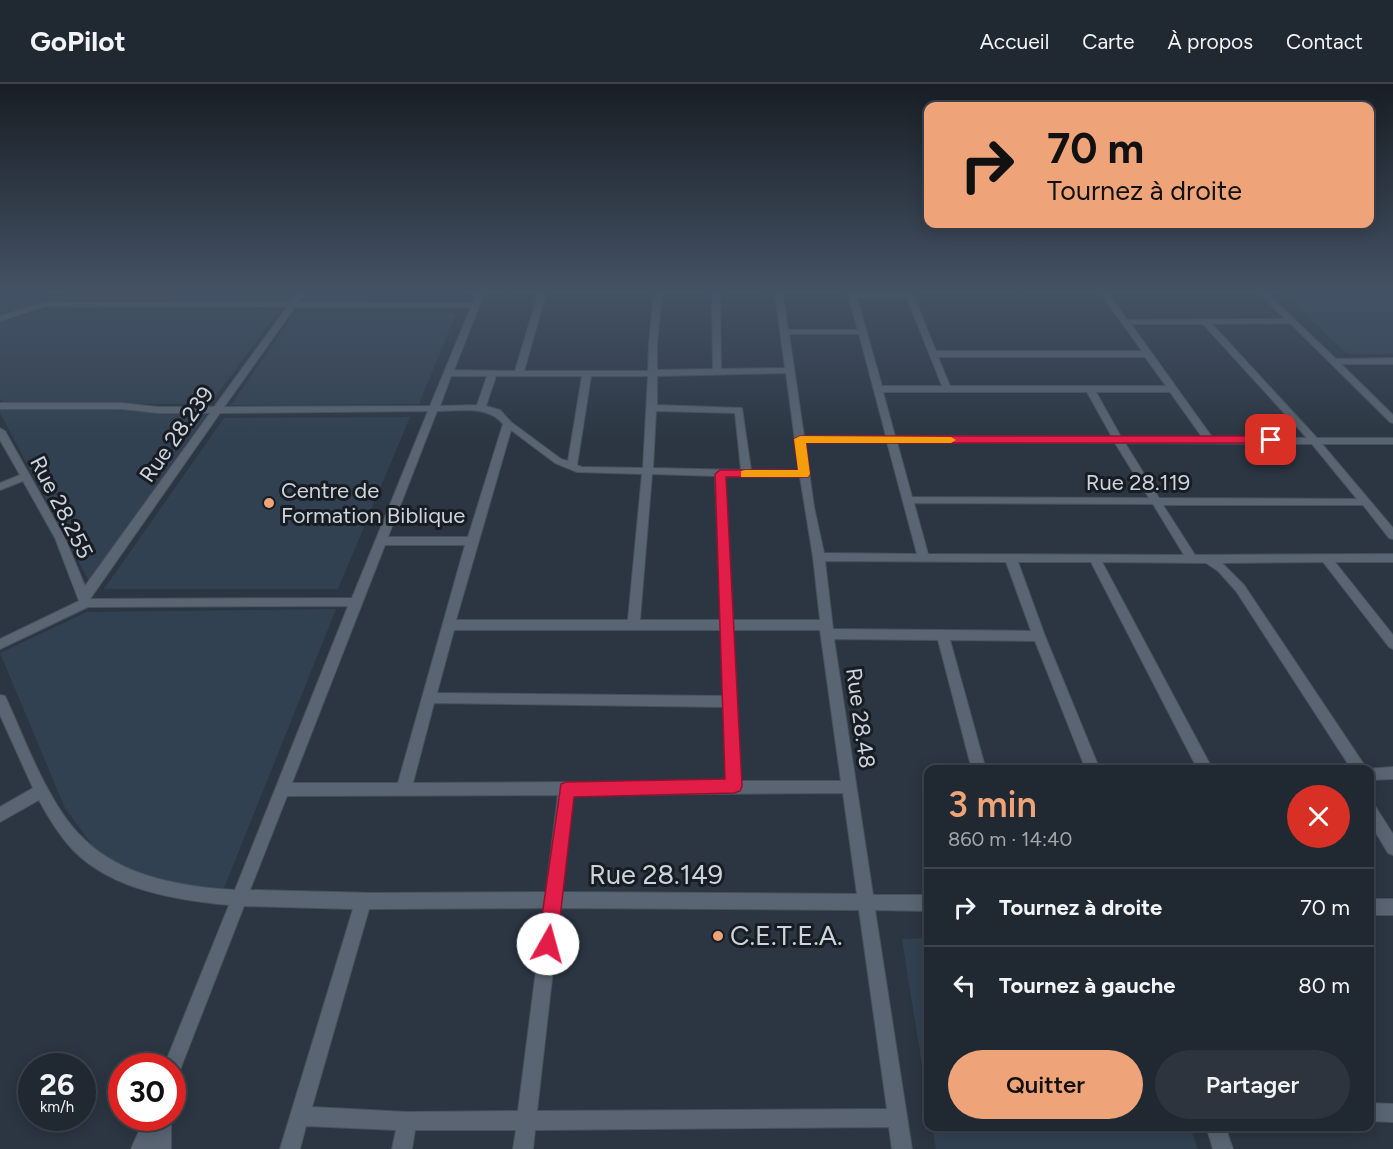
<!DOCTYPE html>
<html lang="fr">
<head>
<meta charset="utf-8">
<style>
  :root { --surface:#202832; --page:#2d343e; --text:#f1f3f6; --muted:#a2a6ac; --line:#3d444d; --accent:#efa378 }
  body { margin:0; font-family:Figtree,sans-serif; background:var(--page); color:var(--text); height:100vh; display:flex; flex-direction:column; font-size:22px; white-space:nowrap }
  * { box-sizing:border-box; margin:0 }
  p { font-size:20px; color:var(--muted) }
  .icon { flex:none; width:33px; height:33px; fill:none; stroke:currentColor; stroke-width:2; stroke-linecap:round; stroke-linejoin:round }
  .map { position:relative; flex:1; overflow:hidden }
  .panel { position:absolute; left:924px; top:681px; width:450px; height:366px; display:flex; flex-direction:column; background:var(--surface); border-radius:12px; box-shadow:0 3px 15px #0003,0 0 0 2px var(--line) }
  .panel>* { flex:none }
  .guide { position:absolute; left:924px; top:18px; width:450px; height:126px; border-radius:12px; box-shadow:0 3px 15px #0003,0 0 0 2px var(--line); background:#efa378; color:#111; overflow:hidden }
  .speed { position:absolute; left:18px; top:969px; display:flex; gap:12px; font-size:30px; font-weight:700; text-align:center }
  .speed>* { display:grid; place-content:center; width:78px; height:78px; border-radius:50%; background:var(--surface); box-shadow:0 3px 15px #0003,0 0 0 2px var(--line); line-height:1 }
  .speed small { font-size:15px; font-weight:400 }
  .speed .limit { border:9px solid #d22; background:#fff; color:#111 }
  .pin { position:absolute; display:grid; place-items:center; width:51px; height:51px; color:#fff; margin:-26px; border-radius:12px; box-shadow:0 3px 9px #0006 }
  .me { position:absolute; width:66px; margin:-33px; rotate:7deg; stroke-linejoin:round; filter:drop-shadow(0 0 4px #0008) }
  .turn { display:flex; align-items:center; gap:21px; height:126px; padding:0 24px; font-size:27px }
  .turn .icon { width:78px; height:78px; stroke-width:2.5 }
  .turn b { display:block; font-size:42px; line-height:51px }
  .round { display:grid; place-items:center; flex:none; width:63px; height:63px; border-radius:32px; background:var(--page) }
  .headline { display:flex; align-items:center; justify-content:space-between; height:102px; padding:0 24px }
  h1 { font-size:36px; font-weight:600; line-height:45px; color:var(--accent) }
  .button { display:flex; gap:12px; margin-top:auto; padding:12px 24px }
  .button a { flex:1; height:69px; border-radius:36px; background:var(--accent); color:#111; font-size:24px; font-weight:600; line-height:69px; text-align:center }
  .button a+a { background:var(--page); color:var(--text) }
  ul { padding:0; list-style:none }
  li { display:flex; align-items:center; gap:18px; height:78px; padding:0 24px; border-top:2px solid var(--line) }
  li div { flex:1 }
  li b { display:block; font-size:22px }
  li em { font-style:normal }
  header { display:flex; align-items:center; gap:36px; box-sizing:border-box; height:84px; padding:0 30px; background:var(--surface); border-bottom:2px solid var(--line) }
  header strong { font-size:28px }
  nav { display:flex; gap:33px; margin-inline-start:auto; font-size:21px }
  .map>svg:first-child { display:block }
  .built { fill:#324152 }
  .green { fill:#744123 }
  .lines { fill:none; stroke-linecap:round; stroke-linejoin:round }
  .minor-casing { stroke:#48515b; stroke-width:2 }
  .minor { fill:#596572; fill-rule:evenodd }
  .route { fill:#e11d48; stroke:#92132f; stroke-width:1.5 }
  .slow { fill:#f59e0b }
  .poi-dot { fill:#efa378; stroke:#181d23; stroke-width:2 }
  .labels { text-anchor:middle; stroke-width:6; stroke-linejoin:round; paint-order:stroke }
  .street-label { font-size:22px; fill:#ccd3da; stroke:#181d23 }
  .poi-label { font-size:22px; fill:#ccd3da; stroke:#181d23; text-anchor:start }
  .near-street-label { font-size:27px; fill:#ccd3da; stroke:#181d23 }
  .near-poi-label { font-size:27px; fill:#ccd3da; stroke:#181d23; text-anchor:start }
</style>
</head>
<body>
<header>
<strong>GoPilot</strong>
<nav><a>Accueil</a><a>Carte</a><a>À propos</a><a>Contact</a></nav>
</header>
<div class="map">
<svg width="1393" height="1065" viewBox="0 0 1393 1065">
  <rect width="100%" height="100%" fill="#2b3642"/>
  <path class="built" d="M 0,210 L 50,210 L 40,219 L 0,231 Z
    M 70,210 L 294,210 L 290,215 L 62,216 Z
    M 304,210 L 463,210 L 460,218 L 306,217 L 301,215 Z
    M 1284,210 L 1393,210 L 1393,270 L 1347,270 Z
    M 280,225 L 210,320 L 3,319 L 0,314 L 0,238 L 43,227 Z
    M 294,230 L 456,230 L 419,320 L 231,321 Z
    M 0,325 L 210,327 L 89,497 L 0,329 Z
    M 410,333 L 338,505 L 104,505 L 224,334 Z
    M 336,525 L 224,804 L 181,800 L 150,792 L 122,781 L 96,766 L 65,724 L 0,569 L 87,528 Z
    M 928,854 L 928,1019 L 902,855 Z
    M 932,1043 L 1190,1043 L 1198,1065 L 936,1065 Z"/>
  <path class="green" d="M 70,210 L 179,210 L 173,216 L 62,216 Z"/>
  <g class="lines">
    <defs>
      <path id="minor" d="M 296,210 L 304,210 L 298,218 L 473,219 L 476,210 L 484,210 L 454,286 L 515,287 L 538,210 L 546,210 L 524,287 L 648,287 L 649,259 L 654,210 L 662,210 L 657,259 L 657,286 L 713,285 L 712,210 L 720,210 L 721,285 L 785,284 L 775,210 L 783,210 L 788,246 L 858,246 L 848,210 L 913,210 L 936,267 L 1142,267 L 1101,210 L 1109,210 L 1127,236 L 1285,235 L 1260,210 L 1268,210 L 1336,275 L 1393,274 L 1393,280 L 1341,280 L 1393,331 L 1393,339 L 1390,338 L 1290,239 L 1212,240 L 1317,354 L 1393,354 L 1393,360 L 1322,360 L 1393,444 L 1393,455 L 1389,454 L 1363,421 L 1163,421 L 1195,471 L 1393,470 L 1393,478 L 1335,478 L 1393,551 L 1393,565 L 1389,563 L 1323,478 L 1222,479 L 1244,501 L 1367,685 L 1393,683 L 1393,695 L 1370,696 L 1370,686 L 1352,686 L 1236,507 L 1218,487 L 1206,479 L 1102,478 L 1213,686 L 1198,686 L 1091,478 L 1018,478 L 1045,552 L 1100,686 L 1086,686 L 1035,557 L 950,556 L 986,686 L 972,686 L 938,556 L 834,555 L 873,811 L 928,811 L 928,827 L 875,826 L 912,1065 L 892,1065 L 889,1043 L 535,1046 L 533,1065 L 513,1065 L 516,1046 L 415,1046 L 412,1065 L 392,1065 L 396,1046 L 306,1042 L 300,1065 L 280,1065 L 353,825 L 244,822 L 178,991 L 172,994 L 172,982 L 164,982 L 229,821 C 176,816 112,806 73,766 C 59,751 48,733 39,716 L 0,738 L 0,723 L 33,704 L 0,631 L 0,611 L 5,612 C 18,640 29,669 43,696 C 54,717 67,740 85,756 C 123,793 183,803 235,806 L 348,522 L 88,523 L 0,565 L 0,555 L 79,517 L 55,454 L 23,397 L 0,406 L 0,399 L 20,391 L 0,356 L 0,344 L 5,347 L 65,454 L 85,502 L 210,329 L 158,329 L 122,325 L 0,325 L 0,319 L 122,319 L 158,323 L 214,323 L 287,223 L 46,222 L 0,237 L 0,232 L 45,218 L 290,218 ZM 857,214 L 907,214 L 942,302 L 882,302 ZM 295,223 L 471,223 L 430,322 L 224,323 ZM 1131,240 L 1203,240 L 1307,354 L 1212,353 ZM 789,250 L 859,250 L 886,352 L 804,352 ZM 938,273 L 1145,273 L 1166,302 L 950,302 ZM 786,289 L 799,387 L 751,386 L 742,324 L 657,321 L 657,292 ZM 451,292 L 487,292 L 477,321 L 440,322 ZM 496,292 L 582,292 L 568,377 L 561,375 L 511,338 L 500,326 L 486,322 ZM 591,292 L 648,292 L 643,384 L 582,383 L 577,381 ZM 883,308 L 1087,308 L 1112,353 L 895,352 ZM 1096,308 L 1170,308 L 1202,353 L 1121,353 ZM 428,327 L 352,514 L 90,515 L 220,329 ZM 437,327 C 460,327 488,321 503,340 L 468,453 L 388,453 ZM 656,327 L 735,329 L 741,386 L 653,384 ZM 511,346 L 555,379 L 577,388 L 642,390 L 628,536 L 456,536 ZM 805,358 L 887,358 L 917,470 L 824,469 L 814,423 ZM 897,358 L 1115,359 L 1149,414 L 912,413 ZM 1125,359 L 1312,360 L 1357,415 L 1159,414 ZM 652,390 L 715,392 L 721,536 L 640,536 ZM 725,392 L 800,393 L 813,473 L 820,536 L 733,536 ZM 914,419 L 1153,420 L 1184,471 L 928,470 ZM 385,461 L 465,461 L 398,699 L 292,699 ZM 825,477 L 1006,478 L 1031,547 L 833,545 ZM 454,546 L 721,546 L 723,612 L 437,609 ZM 733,546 L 820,546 L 841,697 L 741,697 ZM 434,619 L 724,623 L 727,697 L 413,699 ZM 843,709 L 857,810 L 562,808 L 573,711 ZM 558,711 L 546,808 L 373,809 L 250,806 L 287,712 ZM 544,824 L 518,1027 L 407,1028 L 312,1023 L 369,825 ZM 560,824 L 859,826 L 887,1025 L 537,1027 Z
        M 1370,720 L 1375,722 L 1393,750 L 1393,771 L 1388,769 L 1370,739 Z
        M 1370,815 L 1393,815 L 1393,831 L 1370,831 Z
        M 1370,1019 L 1393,1020 L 1393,1038 L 1370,1037 Z
        M 145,1034 L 171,1034 L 171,1065 L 151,1065 L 151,1063 L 151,1065 L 131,1065 Z
        M 1206,1042 L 1225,1042 L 1233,1065 L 1213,1065 Z"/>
    </defs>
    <use href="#minor" class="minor-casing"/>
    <use href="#minor" class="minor"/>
  </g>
  <linearGradient id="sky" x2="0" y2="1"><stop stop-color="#181e24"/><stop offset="0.58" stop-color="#445265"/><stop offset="1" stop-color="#445265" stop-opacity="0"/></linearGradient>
  <rect width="1393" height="359" fill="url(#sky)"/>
  <path class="route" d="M 800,352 L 1271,352 L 1277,356 L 1271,359 L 806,359 L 810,390 L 808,393 L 726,393 L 742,702 L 740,707 L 734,709 L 574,713 L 557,860 L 554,867 L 548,869 L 541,867 L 538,860 L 561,700 L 566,698 L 725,695 L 715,390 L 720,386 L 798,386 L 794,355 Z"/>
  <path class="slow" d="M 800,352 L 951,353 L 956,356 L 951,359 L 806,359 L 810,390 L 808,393 L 741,393 L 741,387 L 745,386 L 798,386 L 794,355 Z"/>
  <g class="poi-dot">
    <circle cx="269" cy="419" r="6"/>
    <circle cx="718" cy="852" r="6"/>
  </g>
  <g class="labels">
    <g class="street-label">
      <text transform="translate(176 350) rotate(-55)" y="8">Rue 28.239</text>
      <text x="1138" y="406">Rue 28.119</text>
      <text transform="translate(62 423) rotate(63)" y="8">Rue 28.255</text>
      <text transform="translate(861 634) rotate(82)" y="8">Rue 28.48</text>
    </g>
    <g class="poi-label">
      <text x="281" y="414">Centre de<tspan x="281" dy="25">Formation Biblique</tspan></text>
    </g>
    <g class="near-street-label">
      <text x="656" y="800">Rue 28.149</text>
    </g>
    <g class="near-poi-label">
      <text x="730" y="861">C.E.T.E.A.</text>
    </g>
  </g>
</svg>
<div class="speed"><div>26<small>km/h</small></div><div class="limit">30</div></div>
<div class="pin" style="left:1271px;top:356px;background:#d93025"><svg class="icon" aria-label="arrive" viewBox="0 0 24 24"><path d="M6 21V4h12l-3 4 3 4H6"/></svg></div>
<svg class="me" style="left:548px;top:860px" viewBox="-20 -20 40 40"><circle r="19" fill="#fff"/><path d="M0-13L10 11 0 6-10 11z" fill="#e11d48"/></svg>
<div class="guide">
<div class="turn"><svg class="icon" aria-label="right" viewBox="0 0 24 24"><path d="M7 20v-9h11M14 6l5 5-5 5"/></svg><div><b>70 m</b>Tournez à droite</div></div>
</div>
<section class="panel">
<div class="headline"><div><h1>3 min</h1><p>860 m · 14:40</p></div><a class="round" style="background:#d93025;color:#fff"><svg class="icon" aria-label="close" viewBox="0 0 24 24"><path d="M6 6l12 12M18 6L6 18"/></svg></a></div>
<ul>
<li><svg class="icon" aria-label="right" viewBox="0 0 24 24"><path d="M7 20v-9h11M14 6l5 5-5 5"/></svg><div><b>Tournez à droite</b></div><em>70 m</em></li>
<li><svg class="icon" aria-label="left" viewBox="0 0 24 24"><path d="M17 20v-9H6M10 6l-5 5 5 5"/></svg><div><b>Tournez à gauche</b></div><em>80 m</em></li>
</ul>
<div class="button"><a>Quitter</a><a>Partager</a></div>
</section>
</div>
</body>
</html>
